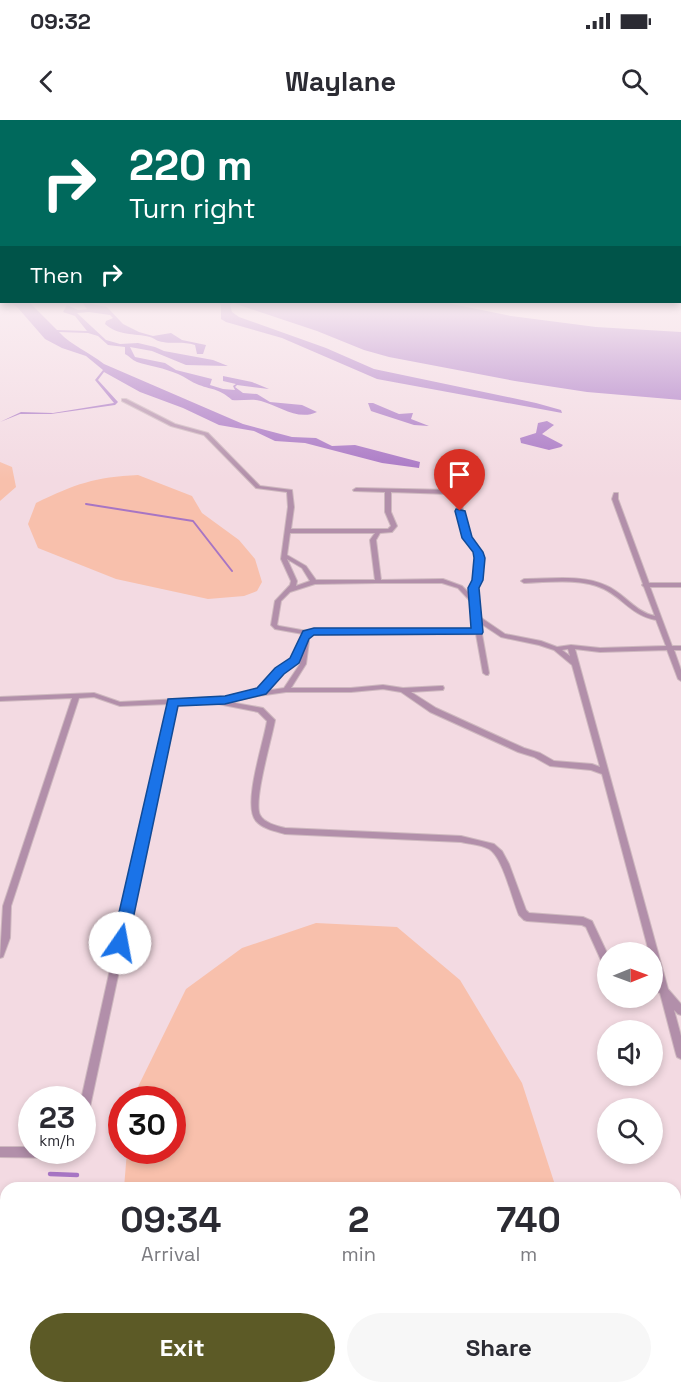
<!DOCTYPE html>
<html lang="en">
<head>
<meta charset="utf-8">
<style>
  :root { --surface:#fff; --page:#f7f7f7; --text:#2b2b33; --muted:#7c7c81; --accent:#5c5a26 }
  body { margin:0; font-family:"Space Grotesk",sans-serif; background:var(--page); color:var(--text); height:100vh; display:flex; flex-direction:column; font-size:22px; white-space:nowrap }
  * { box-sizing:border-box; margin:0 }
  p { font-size:20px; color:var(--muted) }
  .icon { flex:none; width:33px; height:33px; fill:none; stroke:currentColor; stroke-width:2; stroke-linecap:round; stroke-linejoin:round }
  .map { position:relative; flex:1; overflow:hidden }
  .drawer { position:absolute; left:0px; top:1062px; width:681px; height:212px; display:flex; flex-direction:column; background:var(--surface); border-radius:18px 18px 0 0; box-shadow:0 3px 9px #0003 }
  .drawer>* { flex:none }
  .hud { position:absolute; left:0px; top:0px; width:681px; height:183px; box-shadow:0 3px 9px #0003; background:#00695c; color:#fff; overflow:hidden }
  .needle { width:39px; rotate:89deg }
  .controls { position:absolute; left:597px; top:822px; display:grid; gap:12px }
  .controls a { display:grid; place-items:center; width:66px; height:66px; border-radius:50%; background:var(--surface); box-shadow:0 3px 9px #0003; font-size:30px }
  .speed { position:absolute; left:18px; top:966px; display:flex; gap:12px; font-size:30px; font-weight:700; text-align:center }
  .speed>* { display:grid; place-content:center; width:78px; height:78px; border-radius:50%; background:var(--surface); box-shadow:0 3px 9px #0003; line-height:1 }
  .speed small { font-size:15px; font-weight:400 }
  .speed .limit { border:9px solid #d22; background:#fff; color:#111 }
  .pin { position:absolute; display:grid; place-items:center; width:51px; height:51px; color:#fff; margin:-62px -26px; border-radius:50% 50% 50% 0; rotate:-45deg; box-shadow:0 0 6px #0007 }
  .pin .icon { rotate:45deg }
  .me { position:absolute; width:66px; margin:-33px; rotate:12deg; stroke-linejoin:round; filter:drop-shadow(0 0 4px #0008) }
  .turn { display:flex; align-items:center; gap:21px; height:126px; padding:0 30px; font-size:27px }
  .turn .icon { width:78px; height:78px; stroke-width:2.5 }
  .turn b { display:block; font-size:42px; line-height:51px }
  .then { display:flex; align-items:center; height:57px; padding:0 30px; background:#0003; gap:12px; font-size:22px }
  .eta { display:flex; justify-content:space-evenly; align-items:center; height:102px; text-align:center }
  .eta b { font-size:36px; font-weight:600; line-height:42px }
  .button { display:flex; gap:12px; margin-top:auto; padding:12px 30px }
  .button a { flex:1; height:69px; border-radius:36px; background:var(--accent); color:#fff; font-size:24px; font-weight:600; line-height:69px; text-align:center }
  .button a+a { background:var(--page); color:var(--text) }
  .status { display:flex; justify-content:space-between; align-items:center; height:42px; padding:0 30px; background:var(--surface); direction:ltr }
  .status svg { height:16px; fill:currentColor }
  header { display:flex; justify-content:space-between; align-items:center; height:78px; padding:0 30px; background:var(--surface); font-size:27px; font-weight:600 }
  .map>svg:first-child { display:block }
  .green { fill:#f8c0ac }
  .water { fill:#a775c4 }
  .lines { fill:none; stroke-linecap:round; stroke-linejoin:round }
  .stream-far1 { stroke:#a775c4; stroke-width:2 }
  .stream { stroke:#a775c4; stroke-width:4.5 }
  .street-casing { stroke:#ceb8bf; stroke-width:2 }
  .street { fill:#b28faa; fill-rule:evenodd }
  .route { fill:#1a73e8; stroke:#114b97; stroke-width:1.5 }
</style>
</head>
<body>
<div class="status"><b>09:32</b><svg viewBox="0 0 49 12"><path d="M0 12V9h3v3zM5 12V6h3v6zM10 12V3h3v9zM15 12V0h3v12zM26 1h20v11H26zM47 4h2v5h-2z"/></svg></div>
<header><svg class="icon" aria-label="back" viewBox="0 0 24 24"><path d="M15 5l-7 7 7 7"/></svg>Waylane<svg class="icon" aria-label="search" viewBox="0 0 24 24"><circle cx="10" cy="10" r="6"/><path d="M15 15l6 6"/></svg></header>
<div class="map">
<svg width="681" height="1273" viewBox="0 0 681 1273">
  <rect width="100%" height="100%" fill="#f3dae2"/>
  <path class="green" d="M 0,342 L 12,347 L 16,367 L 0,381 Z
    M 138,355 L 192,376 L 202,393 L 239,420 L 255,439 L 262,462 L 257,471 L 244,476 L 208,479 L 116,459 L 38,428 L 28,404 L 36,383 C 75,364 95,357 138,355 Z
    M 316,803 L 397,807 L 460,860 L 522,963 L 556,1068 L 124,1068 L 127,1031 L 172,1030 L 172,980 L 132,979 L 186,869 L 242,828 Z
    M 123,1268 L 609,1268 L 609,1273 L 124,1273 Z"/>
  <path class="water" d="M 10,182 L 29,182 L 57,210 L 87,211 L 75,196 L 63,192 L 67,185 L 78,190 L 87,189 L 82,182 L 107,187 L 123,204 L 139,212 L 153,216 L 171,213 L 182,220 L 206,225 L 203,234 L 197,234 L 195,225 C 182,221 174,224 163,222 C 158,222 154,218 150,217 C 134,213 118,216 105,204 L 106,201 L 113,198 L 110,195 L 89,192 L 77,193 L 106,220 L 120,224 L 138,223 L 155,227 L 164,231 L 213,240 L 228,246 L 186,245 L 152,231 L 130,227 L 135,237 L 165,243 L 176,250 L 212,259 L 210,265 L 223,269 L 235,270 L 233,266 L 236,264 L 223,261 L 223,256 L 252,262 L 269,269 L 237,265 L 235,267 L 243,273 L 257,274 L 270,282 L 302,285 L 317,292 C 298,301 279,286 261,281 C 252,278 242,281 232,280 C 220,269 213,270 199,265 C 191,262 185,257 178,254 C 164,248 150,246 137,242 C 132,240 129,236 125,234 L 125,227 L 108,225 L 98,216 L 88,213 L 59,212 C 72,226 89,232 104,244 L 243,304 L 292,317 L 316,318 L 332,326 L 355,325 L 420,342 L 419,348 L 382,343 L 305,323 L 275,321 L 254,311 L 219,305 L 183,288 L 140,272 L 104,252 L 98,260 L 118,282 L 115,285 L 51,294 L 20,294 L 0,302 L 21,292 L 53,293 L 114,283 L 95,260 L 103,250 L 86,236 L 62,228 L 45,219 L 18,188 Z
    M 217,182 L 442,182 L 511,196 L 596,207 L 681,212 L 681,280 L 587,272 L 515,261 L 389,237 L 364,230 L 317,211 L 233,183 L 230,185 L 232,192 L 239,197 L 326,228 L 374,249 L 536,283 L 561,290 L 562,293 L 377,259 L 282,218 L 226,202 L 221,199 L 221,185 Z
    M 368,283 L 373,283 L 399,294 L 413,293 L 411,299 L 429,306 L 414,305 L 377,293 L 371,291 Z
    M 547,301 L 554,305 L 542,314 L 563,325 L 561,327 L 549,330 L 521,323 L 520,318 L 536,313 L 538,303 Z"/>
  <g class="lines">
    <path class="stream-far1" d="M 86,384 L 193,401 L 232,451"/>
    <path class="stream" d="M 50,1054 L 77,1055
      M 365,1268 L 374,1273
      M 493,1273 L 505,1270"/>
    <defs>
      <path id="street" d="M 122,279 L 126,279 L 175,304 L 208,313 L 260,366 L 292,370 L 294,387 L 291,409 L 388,409 L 391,406 L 385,392 L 385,372 L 354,371 L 353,370 L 356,368 L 450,370 L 461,376 L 464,398 L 466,409 L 471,418 L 481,432 L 483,438 L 477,466 L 480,497 L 505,514 L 541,521 L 557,527 L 571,525 L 600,528 L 666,526 L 656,500 C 631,495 624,479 604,469 C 582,458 548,462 524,463 L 521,461 L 524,459 C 550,459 583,454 607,466 C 625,474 635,492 655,496 L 644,467 L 642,465 L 643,464 L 612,379 L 614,373 L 618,373 L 618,379 L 649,463 L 681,463 L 681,467 L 650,467 L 672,526 L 681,526 L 681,530 L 674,530 L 681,550 L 681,561 L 678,559 L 667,530 L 600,532 L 575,529 L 668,869 L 681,884 L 681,895 L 678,894 L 674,890 L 681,916 L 681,939 L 677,937 L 676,934 L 660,873 L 652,870 L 652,861 L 657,863 L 652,846 L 652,832 L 649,832 L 602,654 L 591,650 L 550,646 L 534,637 L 518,632 L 430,592 L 401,572 L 383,569 L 351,572 L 286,572 L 258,576 L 238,580 L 224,581 L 263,588 L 275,600 C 272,618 253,681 260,695 C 264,703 277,706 285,708 L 461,716 L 494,724 L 502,731 L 509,744 L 526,790 L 529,793 L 583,797 L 592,801 L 608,835 L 608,850 L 605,849 L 586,807 L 582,805 L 527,801 L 524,800 L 519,795 C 512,779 503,737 489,729 C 482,725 470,724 461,722 L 285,714 C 275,711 263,709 256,701 C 242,685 264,622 267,601 L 258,592 L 208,582 L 176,584 L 87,1001 L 86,1005 L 82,1006 L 82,980 L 81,980 L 169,584 L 120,586 L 94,577 L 79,578 L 11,786 L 10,818 L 3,837 L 0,838 L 3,786 L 72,578 L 0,581 L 0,577 L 94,573 L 120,582 L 238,576 L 252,573 L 267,563 L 278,549 L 292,540 L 303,514 L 275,509 L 271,505 L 275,481 L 290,465 L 291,461 L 281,439 L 288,387 L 287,372 L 256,368 L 204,315 L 171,306 L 122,281 ZM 391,372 L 449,374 L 456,378 L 457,393 L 461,409 L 465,418 L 475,432 L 477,438 L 471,466 L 471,475 L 462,466 L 443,459 L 381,460 L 376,420 L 380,413 L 392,412 L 397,406 L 391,392 ZM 290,413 L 375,413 L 370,420 L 375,460 L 316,460 L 306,446 L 287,435 ZM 287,439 L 302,448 L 310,461 L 296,466 L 297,461 ZM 376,463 L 442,463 L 458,468 L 472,483 L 475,510 L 307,511 L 279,506 L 277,505 L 281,481 L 290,472 L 315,464 ZM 480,503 L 501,517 L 539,525 L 554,530 L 572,545 L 600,647 L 592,644 L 554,641 L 540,633 L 524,628 L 436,588 L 411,572 L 443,570 L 444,568 L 443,566 L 441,566 L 403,568 L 383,565 L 351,568 L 291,568 L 306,544 L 309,521 L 308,519 L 309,515 L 476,514 L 483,553 L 486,555 L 488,555 L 489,553 ZM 568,529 L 570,536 L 562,530 ZM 301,535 L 300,544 L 284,568 L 265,571 C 273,566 276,558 283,552 C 290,546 297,545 301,535 Z
        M 0,1027 L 32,1027 L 32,1030 L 72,1030 L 71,1034 L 59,1038 L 0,1037 Z"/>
    </defs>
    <use href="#street" class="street-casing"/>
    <use href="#street" class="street"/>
  </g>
  <linearGradient id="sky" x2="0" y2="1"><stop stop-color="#8e9bda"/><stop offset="0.5" stop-color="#faeef2"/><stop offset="1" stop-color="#faeef2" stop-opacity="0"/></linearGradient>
  <rect width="681" height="359" fill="url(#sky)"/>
  <path class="route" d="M 456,389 L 465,391 L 472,417 L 483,432 L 485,438 L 483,460 L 479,468 L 483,512 L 482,514 L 314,515 L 309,519 L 299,543 L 284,554 L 266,574 L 225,584 L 178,586 L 128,823 L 126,828 L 120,831 L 114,828 L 112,823 L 168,579 L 225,576 L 257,568 L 275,548 L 290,538 L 303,511 L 314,508 L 471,508 L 468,468 L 472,460 L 474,438 L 473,432 L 462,418 L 455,391 Z"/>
</svg>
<div class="controls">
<a><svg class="needle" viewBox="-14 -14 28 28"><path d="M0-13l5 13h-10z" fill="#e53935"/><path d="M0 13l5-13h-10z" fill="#7c7c81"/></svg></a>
<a><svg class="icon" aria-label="sound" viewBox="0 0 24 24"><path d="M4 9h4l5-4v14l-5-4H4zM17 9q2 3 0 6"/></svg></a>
<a><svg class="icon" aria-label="search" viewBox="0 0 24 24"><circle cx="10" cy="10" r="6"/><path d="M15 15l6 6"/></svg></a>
</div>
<div class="speed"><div>23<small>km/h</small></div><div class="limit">30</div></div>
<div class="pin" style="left:460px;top:391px;background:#d93025"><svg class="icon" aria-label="arrive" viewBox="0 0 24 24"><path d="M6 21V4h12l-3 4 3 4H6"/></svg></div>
<svg class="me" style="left:120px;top:823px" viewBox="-20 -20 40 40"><circle r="19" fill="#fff"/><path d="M0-13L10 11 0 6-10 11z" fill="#1a73e8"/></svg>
<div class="hud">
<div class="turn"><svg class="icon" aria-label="right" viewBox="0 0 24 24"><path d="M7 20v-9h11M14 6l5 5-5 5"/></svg><div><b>220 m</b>Turn right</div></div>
<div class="then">Then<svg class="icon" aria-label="right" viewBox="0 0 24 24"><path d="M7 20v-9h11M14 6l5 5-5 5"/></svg></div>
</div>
<section class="drawer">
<div class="eta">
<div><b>09:34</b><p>Arrival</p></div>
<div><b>2</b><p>min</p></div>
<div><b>740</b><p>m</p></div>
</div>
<div class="button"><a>Exit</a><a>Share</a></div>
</section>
</div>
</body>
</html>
